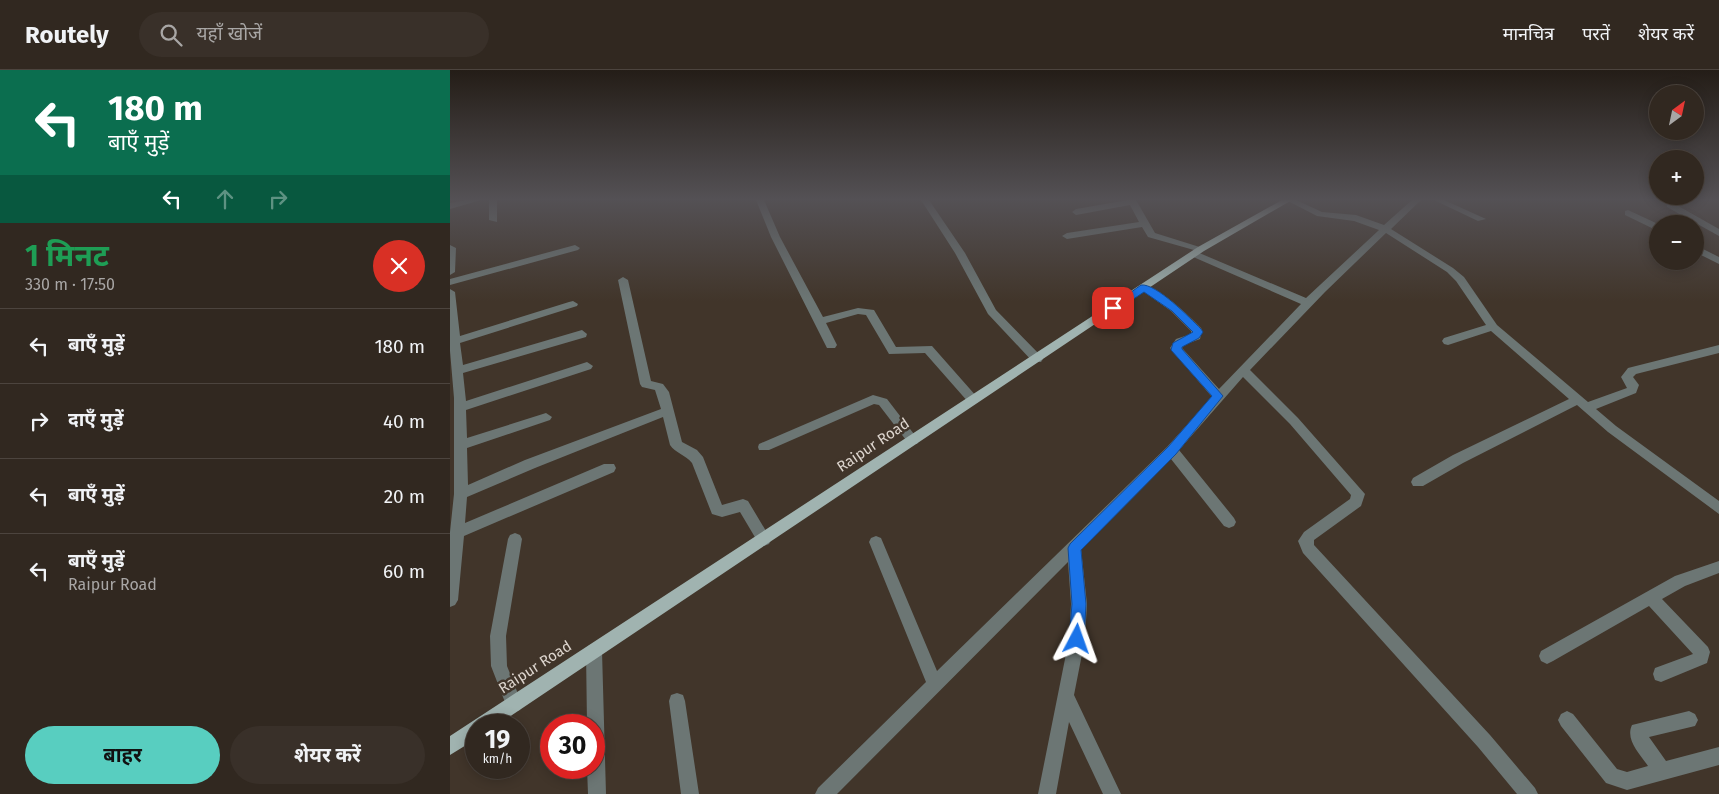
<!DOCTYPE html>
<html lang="hi">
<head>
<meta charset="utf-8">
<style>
  :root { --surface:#312820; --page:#393029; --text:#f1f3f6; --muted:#a8a6a5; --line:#4c443e; --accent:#58cec0 }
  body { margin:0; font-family:"Fira Sans","Noto Sans Devanagari",sans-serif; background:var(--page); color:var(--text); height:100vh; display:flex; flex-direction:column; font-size:19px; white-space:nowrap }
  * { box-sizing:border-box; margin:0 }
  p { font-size:16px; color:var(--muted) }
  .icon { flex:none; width:28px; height:28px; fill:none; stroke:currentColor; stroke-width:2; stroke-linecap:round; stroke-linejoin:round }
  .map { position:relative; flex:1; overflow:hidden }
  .side { display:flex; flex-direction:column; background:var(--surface); width:450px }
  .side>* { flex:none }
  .top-card { background:#0b6e4f; color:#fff; overflow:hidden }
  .needle { width:32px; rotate:33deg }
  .tools { position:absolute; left:1199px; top:15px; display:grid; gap:10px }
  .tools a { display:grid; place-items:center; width:55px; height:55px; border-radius:50%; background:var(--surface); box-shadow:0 2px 12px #0003,0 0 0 1px var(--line); font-size:25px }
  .speed { position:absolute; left:15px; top:644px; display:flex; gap:10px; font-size:25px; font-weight:700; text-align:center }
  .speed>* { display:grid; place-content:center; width:65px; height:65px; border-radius:50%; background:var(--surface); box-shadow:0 2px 12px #0003,0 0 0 1px var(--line); line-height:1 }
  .speed small { font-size:12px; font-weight:400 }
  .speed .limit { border:8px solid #d22; background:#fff; color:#111 }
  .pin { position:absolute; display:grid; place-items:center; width:42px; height:42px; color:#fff; margin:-21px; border-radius:10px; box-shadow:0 2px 8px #0006 }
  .me { position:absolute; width:55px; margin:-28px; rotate:4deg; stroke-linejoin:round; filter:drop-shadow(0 0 4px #0008) }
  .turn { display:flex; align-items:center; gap:18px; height:105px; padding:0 25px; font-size:22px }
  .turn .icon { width:65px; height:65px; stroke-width:2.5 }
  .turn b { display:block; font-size:35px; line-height:42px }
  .lanes { display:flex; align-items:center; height:48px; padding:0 25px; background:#0003; justify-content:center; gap:25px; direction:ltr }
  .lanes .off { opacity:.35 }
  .round { display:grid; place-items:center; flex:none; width:52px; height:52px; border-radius:26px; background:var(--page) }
  .summary { display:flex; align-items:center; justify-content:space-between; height:85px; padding:0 25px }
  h1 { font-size:30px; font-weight:700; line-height:38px; color:#1e9e55 }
  .button { display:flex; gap:10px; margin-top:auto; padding:10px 25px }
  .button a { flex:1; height:58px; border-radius:30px; background:var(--accent); color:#111; font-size:20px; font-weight:700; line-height:58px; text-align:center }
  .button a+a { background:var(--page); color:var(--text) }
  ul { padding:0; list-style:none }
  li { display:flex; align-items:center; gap:15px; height:75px; padding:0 25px; border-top:1px solid var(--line) }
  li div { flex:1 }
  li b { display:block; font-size:19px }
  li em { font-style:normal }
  header { display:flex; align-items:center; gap:30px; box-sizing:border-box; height:70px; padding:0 25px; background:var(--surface); border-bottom:1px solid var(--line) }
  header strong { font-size:24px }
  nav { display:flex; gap:28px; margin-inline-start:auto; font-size:18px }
  .search { width:350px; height:45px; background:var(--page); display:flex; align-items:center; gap:12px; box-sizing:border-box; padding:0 18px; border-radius:28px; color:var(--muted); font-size:19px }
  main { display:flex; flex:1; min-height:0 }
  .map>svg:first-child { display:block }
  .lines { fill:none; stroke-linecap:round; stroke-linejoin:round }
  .minor { fill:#6c7674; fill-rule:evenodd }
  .major { fill:#a0b3b0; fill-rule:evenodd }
  .route { fill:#1a73e8; stroke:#114b97 }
  .labels { text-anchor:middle; stroke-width:5; stroke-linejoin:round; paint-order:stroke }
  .street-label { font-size:15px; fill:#dcd4cd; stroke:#41352a }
</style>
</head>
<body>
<header>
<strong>Routely</strong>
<div class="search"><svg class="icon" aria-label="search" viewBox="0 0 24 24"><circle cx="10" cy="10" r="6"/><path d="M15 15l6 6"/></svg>यहाँ खोजें</div>
<nav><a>मानचित्र</a><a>परतें</a><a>शेयर करें</a></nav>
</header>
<main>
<section class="side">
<div class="top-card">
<div class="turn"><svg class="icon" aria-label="left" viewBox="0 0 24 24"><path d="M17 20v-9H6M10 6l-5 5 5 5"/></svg><div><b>180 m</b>बाएँ मुड़ें</div></div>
<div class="lanes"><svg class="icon" aria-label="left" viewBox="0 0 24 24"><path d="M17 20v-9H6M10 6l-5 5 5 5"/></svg><svg class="icon off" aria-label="ahead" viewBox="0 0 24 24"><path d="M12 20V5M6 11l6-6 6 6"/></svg><svg class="icon off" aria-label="right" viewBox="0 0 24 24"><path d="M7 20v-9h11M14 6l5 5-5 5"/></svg></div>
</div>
<div class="summary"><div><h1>1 मिनट</h1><p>330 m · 17:50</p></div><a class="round" style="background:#d93025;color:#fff"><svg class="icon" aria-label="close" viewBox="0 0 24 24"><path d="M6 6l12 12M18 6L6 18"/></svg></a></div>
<ul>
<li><svg class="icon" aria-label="left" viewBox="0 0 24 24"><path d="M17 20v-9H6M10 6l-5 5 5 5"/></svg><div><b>बाएँ मुड़ें</b></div><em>180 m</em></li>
<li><svg class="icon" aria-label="right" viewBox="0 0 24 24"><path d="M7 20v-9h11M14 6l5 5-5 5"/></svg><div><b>दाएँ मुड़ें</b></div><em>40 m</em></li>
<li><svg class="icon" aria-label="left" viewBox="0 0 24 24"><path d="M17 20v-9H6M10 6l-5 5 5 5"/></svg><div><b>बाएँ मुड़ें</b></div><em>20 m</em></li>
<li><svg class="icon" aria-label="left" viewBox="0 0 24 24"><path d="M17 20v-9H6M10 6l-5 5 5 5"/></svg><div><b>बाएँ मुड़ें</b><p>Raipur Road</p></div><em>60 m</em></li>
</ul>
<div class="button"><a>बाहर</a><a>शेयर करें</a></div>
</section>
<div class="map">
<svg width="1269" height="724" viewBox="0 0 1269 724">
  <rect width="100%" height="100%" fill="#41352a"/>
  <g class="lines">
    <path class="minor" d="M 17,130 L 31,130 L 0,139 L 0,133 Z
      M 39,130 L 47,130 L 47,152 L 39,150 Z
      M 306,130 L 314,130 L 330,167 L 373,247 L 408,238 L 424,240 L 446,277 L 482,276 L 527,327 L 529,330 L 527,333 L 519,333 L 475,283 L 439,284 L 416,245 L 408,244 L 376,253 L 387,275 L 385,278 L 377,278 L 321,167 Z
      M 471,130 L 479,130 L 515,183 L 546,240 L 591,286 L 593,289 L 591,292 L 583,292 L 538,244 L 505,183 Z
      M 678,130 L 686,130 L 705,163 L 756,179 L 751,182 L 698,167 L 692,157 L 617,169 L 612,166 L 617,163 L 689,152 L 680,135 L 626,145 L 622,142 L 626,139 Z
      M 836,130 L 846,130 L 872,142 L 906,145 L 934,155 L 962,130 L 971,130 L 941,159 L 1003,198 L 1014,207 L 1047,255 L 1138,332 L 1177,318 L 1171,307 L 1178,298 L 1269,275 L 1269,283 L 1186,304 L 1183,307 L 1189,315 L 1186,323 L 1146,339 L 1166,356 L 1269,431 L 1269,444 L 1158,362 L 1127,335 L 1013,393 L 973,416 L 963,416 L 961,412 L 963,408 L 1003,385 L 1119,329 L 1041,261 L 998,275 L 994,274 L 992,271 L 994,268 L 1036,255 L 1006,211 L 997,202 L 936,163 L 875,222 L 800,300 L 848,348 L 915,424 L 911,436 L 864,470 L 864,475 L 1040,665 L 1085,718 L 1088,724 L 1067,724 L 1028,677 L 853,483 L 848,471 L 854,462 L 900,429 L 901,425 L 840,354 L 793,307 L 729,380 L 784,448 L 786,452 L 784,456 L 779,458 L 774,456 L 721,389 L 631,479 L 637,534 L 635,569 L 624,625 L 671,724 L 653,724 L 619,652 L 606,724 L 588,724 L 619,569 L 621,534 L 618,492 L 387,724 L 365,724 L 368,718 L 476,612 L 419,472 L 421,468 L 426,466 L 431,468 L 487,601 L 717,377 L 762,327 L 720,278 L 726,269 L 741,264 L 741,261 L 721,241 L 690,219 L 690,215 C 705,212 740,247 751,258 L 752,260 L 750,269 L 734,275 L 732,278 L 769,319 L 851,234 L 741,186 L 741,182 L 747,182 L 856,228 L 929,160 L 904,151 L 867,146 Z
      M 984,130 L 994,130 L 1036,149 L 1028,151 Z
      M 1217,133 L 1223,133 L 1269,159 L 1269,166 L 1217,137 Z
      M 1178,140 L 1208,154 L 1208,161 L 1175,145 L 1175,141 Z
      M 0,175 L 6,178 L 5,202 L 0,205 Z
      M 125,175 L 130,178 L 128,180 L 0,215 L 0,209 Z
      M 1245,175 L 1269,187 L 1269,194 L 1245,182 Z
      M 173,207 L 178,210 L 201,311 L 213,314 L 219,322 L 232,372 L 247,380 L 253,387 L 272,435 L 293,429 L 298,431 L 319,466 L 321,470 L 319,474 L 314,476 L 309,474 L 290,442 L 272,447 L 262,444 L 242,393 C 236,385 225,383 220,375 L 213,347 L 85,398 L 17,427 L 15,453 L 154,394 L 164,394 L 166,398 L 164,402 L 14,466 L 8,530 L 5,535 L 0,537 L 0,462 L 4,424 L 4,328 L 0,281 L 0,219 L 5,222 L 10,266 L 119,232 L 123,231 L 128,234 L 127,236 L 10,273 L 13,295 L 132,260 L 137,264 L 136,267 L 13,303 L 16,331 L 137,292 L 143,296 L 141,299 L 16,340 L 17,368 L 96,343 L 102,347 L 100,350 L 17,378 L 18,415 L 75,390 L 211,339 L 205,320 L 192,317 L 190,314 L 168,210 Z
      M 423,325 L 437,329 L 467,368 L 469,371 L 467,374 L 459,374 L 429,335 L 424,334 L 319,380 L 309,380 L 308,377 L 309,374 Z
      M 65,463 L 70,465 L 72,469 L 56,566 L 57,596 L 72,634 L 70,640 L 64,642 L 58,640 L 41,596 L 40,566 L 58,469 L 60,465 Z
      M 1269,491 L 1269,503 L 1235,516 L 1212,529 L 1258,577 L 1260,582 L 1257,593 L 1211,612 L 1205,610 L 1203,604 L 1205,598 L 1243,584 L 1199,536 L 1103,591 L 1097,594 L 1091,591 L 1089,586 L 1091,581 L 1225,506 Z
      M 144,573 L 150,576 L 152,581 L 156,724 L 138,724 L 137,698 L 144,698 L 144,655 L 137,655 L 136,581 L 138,576 Z
      M 227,623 L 233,625 L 235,631 L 249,724 L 231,724 L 219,631 L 221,625 Z
      M 1117,641 L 1123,644 L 1167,699 L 1177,702 L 1198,696 C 1190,684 1175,670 1182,655 L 1239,641 L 1245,644 L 1248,650 L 1245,656 L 1199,667 L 1216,691 L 1269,677 L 1269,695 L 1177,720 L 1156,713 L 1111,656 L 1108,650 L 1111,644 Z"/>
    <path class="major" d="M 832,130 L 842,130 L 754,181 L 47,655 L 26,655 L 26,669 L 0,685 L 0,666 L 748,177 Z"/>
  </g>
  <linearGradient id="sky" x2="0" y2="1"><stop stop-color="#241d17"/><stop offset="0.56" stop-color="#545155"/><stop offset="1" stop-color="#545155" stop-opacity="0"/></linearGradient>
  <rect width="1269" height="231" fill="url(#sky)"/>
  <path class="route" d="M 691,215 C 706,213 740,248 751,259 L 753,262 L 749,268 L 732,277 L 732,279 L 773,326 L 726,384 L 631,480 L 636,534 L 634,569 L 632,574 L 627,576 L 622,574 L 619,569 L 622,534 L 618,478 L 620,474 L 718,377 L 762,326 L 721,280 L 723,273 L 743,262 L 722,241 L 694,222 L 667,240 L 659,238 Z"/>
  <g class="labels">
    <g class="street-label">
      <text transform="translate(423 375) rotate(-34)" y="5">Raipur Road</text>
      <text transform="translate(85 597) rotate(-33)" y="5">Raipur Road</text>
    </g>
  </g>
</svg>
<div class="tools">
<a><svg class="needle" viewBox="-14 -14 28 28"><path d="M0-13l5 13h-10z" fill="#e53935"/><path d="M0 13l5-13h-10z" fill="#a8a6a5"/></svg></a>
<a>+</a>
<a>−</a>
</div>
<div class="speed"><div>19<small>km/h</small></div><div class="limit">30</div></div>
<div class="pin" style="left:663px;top:238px;background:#d93025"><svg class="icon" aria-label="arrive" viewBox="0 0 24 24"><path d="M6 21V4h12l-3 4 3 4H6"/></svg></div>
<svg class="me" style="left:627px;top:569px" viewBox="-20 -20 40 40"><path d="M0-17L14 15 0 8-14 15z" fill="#1a73e8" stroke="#fff" stroke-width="4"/></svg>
</div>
</main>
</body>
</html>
